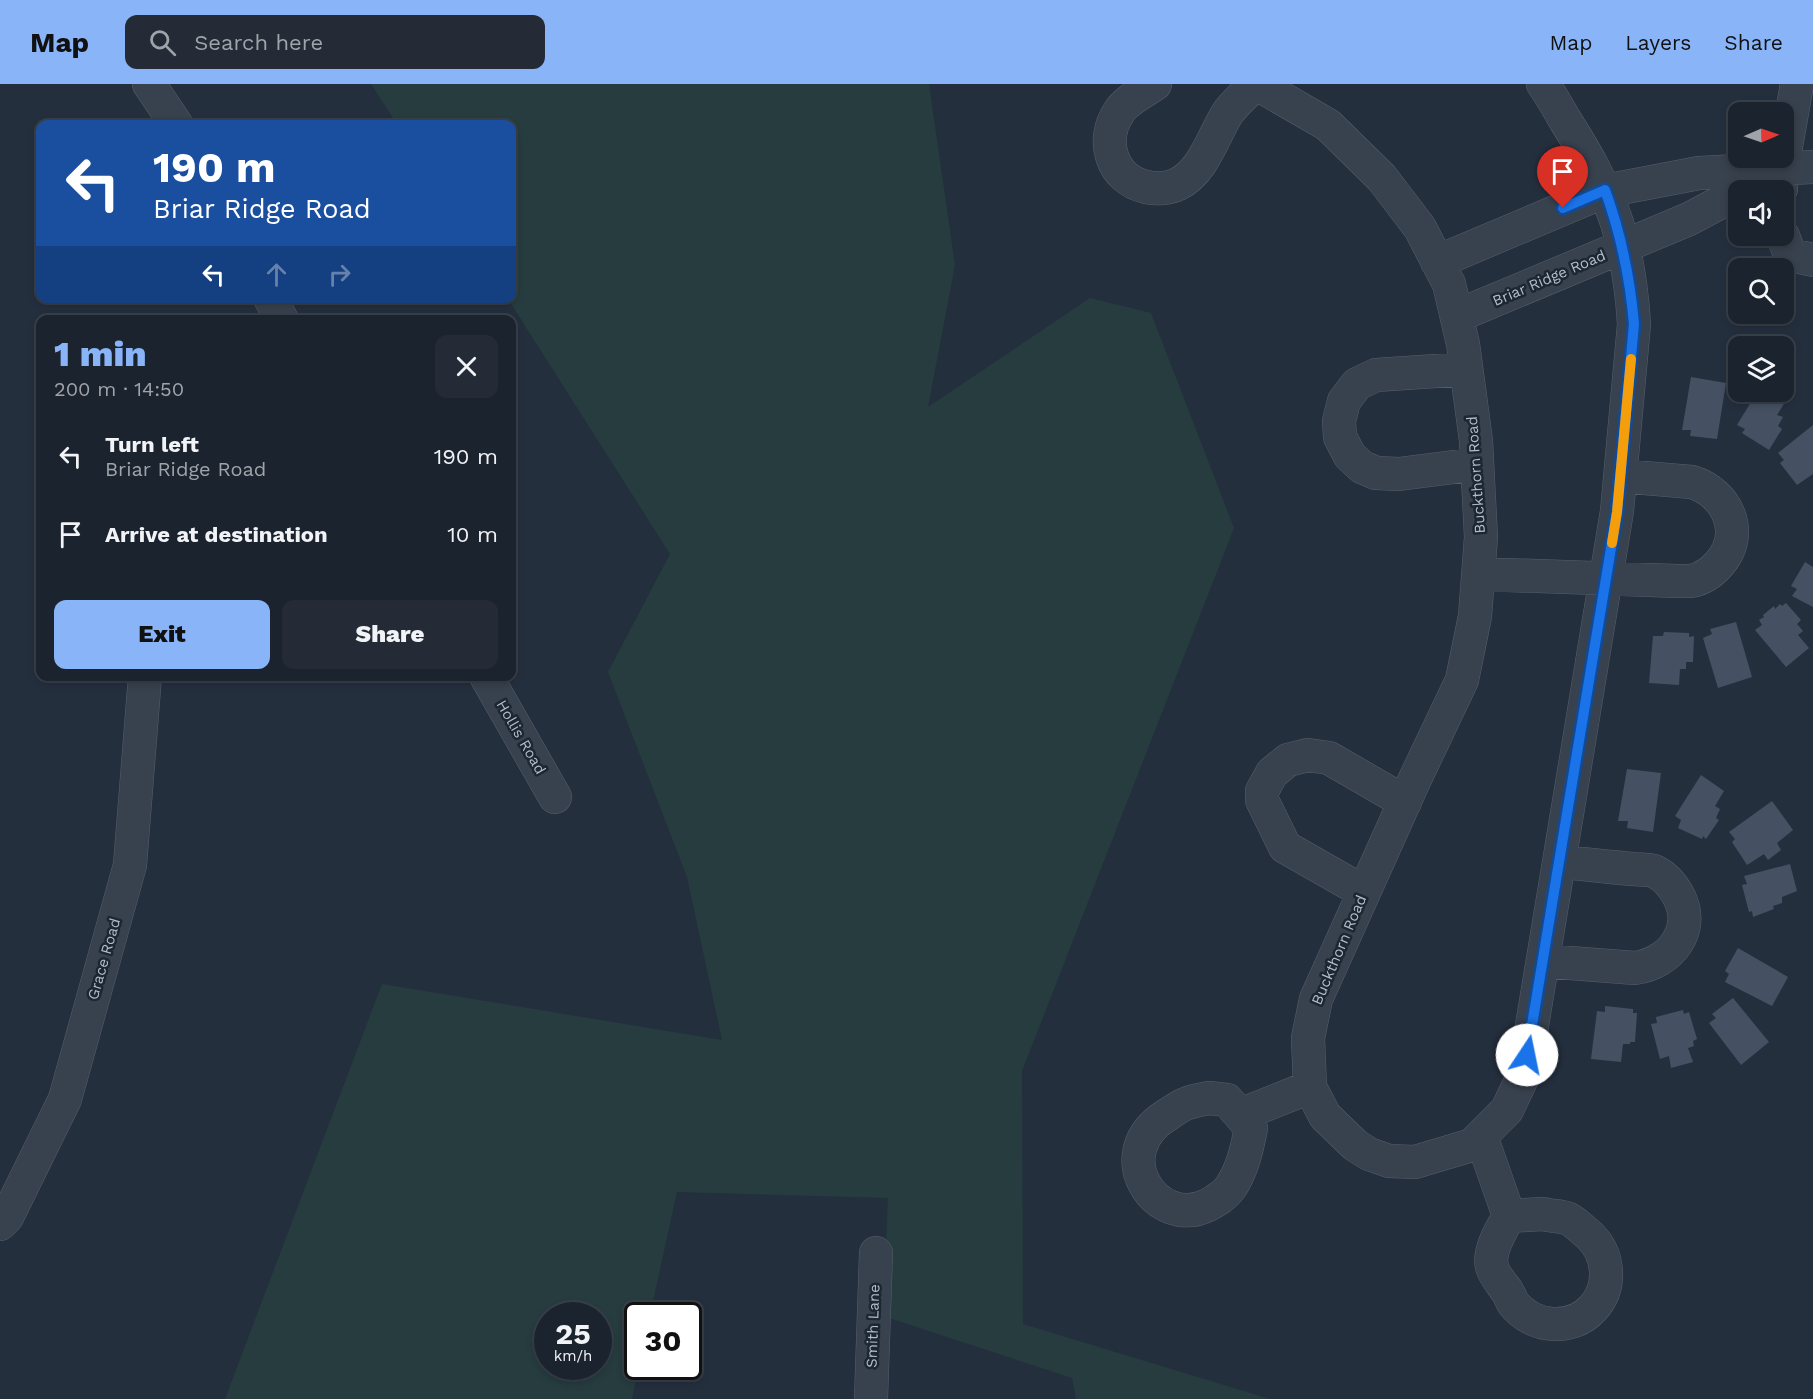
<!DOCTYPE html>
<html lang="en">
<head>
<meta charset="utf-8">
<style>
  :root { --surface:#1b232e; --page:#242b36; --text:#f1f3f6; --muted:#a0a4aa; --line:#39404a; --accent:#8ab4f8 }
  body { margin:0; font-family:"Work Sans",sans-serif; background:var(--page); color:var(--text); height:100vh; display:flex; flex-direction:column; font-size:22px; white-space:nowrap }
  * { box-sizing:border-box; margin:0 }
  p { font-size:20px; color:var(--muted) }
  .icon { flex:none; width:33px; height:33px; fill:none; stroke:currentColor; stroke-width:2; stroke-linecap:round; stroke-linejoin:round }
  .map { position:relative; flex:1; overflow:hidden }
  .drawer { position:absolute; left:36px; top:231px; width:480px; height:366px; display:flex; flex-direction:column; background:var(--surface); border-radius:12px; box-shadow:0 3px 9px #0003,0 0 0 2px var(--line) }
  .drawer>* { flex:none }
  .banner { position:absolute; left:36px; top:36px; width:480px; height:183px; border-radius:12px; box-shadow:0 3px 9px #0003,0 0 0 2px var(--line); background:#1a4fa0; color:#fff; overflow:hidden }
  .needle { width:39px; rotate:88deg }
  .fabs { position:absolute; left:1728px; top:18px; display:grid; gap:12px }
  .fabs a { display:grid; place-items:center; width:66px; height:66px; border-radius:12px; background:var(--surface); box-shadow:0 3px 9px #0003,0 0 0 2px var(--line); font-size:30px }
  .speed { position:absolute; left:534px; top:1218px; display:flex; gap:12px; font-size:30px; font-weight:700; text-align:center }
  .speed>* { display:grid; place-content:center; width:78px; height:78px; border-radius:50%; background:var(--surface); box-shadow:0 3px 9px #0003,0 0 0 2px var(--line); line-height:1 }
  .speed small { font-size:15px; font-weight:400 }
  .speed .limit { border:3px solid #111; border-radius:9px; background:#fff; color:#111 }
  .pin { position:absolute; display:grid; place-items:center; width:51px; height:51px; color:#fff; margin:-62px -26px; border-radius:50% 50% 50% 0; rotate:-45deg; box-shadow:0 0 6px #0007 }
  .pin .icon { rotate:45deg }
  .me { position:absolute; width:66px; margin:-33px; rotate:11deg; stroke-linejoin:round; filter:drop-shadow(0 0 4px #0008) }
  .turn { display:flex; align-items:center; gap:21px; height:126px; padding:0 18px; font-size:27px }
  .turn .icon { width:78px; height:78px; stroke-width:2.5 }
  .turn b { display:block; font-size:42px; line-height:51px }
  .lanes { display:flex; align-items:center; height:57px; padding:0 18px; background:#0003; justify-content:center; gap:30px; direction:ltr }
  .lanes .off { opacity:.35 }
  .round { display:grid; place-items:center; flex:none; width:63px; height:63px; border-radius:12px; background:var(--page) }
  .headline { display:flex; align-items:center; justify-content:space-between; height:102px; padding:0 18px }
  h1 { font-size:36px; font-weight:800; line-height:45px; color:var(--accent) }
  .cta { display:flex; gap:12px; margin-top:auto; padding:12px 18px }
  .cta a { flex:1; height:69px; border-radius:12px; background:var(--accent); color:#111; font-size:24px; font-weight:800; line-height:69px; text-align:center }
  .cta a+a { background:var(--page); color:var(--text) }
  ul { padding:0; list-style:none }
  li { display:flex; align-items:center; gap:18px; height:78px; padding:0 18px }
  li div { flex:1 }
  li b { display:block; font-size:22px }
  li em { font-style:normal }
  header { display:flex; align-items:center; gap:36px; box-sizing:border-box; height:84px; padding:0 30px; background:var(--accent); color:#111 }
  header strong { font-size:28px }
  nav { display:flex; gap:33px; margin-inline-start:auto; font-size:21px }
  .search { width:420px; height:54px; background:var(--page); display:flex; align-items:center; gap:15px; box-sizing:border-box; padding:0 21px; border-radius:12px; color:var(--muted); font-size:22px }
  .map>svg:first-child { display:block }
  .green { fill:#263c3f; fill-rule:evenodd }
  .building { fill:#455162 }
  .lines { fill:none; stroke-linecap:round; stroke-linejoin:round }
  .street-casing { stroke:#565f6c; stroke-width:34 }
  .street { stroke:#38414e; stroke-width:33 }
  .route-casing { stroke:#114b97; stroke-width:15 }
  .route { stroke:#1a73e8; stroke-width:10 }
  .slow { stroke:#f59e0b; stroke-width:10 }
  .labels { text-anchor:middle; stroke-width:5; stroke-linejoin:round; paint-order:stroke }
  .street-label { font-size:15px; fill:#b4bcc9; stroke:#1d2633 }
</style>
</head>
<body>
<header>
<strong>Map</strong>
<div class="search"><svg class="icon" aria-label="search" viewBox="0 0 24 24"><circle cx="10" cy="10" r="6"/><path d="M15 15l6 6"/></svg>Search here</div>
<nav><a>Map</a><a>Layers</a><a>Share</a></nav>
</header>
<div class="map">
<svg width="1813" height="1315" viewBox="0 0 1813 1315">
  <rect width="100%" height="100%" fill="#242f3e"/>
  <path class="green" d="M 371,0 L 929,0 L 955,181 L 928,323 L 1090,214 L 1151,229 L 1234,444 L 1022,987 L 1023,1240 L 1270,1315 L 1076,1315 L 1072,1294 L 883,1232 L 888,1114 L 677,1108 L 650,1231 L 638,1232 L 638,1282 L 639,1283 L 632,1315 L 225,1315 L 382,900 L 722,956 L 687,793 L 608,588 L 670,470 L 508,215 L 512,214 L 512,40 L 397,40 ZM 548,1232 L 598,1232 L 598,1282 L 548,1282 Z"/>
  <path class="building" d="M 1691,293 L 1726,299 L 1717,355 L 1690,352 L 1691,346 L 1682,346 Z
    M 1757,308 L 1774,308 L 1787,315 L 1777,331 L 1783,333 L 1778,342 L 1782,345 L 1769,366 L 1742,349 L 1745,345 L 1737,341 Z
    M 1813,341 L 1813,390 L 1797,401 L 1780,379 L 1784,376 L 1778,369 Z
    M 1805,478 L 1813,483 L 1813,523 L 1792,512 L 1797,505 L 1791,502 Z
    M 1786,519 L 1801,536 L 1797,540 L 1803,547 L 1798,551 L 1809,564 L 1786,583 L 1755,546 L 1762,541 L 1759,536 L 1764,533 L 1763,531 L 1774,522 L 1775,525 L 1780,520 L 1782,522 Z
    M 1736,538 L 1752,593 L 1718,604 L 1703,554 L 1712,550 L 1710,545 Z
    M 1664,548 L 1689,549 L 1689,553 L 1694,552 L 1693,578 L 1686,578 L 1686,585 L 1680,585 L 1679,601 L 1649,599 L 1653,552 L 1663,552 Z
    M 1627,685 L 1661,689 L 1653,748 L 1627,744 L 1628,737 L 1618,737 Z
    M 1701,691 L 1724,707 L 1715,722 L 1720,725 L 1716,734 L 1719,736 L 1706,755 L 1703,752 L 1702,755 L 1678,744 L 1681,736 L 1675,732 Z
    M 1772,717 L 1793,746 L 1777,759 L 1781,766 L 1768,776 L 1764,770 L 1747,781 L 1732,758 L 1735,755 L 1729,748 Z
    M 1790,780 L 1797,807 L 1782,813 L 1782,819 L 1773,822 L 1774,825 L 1753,833 L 1752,827 L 1749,828 L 1742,801 L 1747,800 L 1744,792 Z
    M 1738,864 L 1788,893 L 1772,922 L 1725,898 L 1729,890 L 1725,887 Z
    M 1733,914 L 1769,958 L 1741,981 L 1709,939 L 1716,934 L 1712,930 Z
    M 1605,922 L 1633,925 L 1633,929 L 1637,929 L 1635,958 L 1630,958 L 1630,960 L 1623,960 L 1621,978 L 1591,975 L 1597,927 L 1605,928 Z
    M 1683,926 L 1684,930 L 1689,928 L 1697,955 L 1693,957 L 1694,962 L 1688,964 L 1693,978 L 1671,984 L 1669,972 L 1660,975 L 1651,940 L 1657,939 L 1656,933 Z"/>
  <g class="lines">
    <defs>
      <path id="street" d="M 149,0 L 176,40
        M 1155,0 C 1144,8 1126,16 1119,28 C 1100,56 1111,95 1146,103 C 1156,105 1168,105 1178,100 C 1203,88 1213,53 1227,30 C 1234,19 1246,10 1255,0
        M 1257,0 L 1328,41 L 1382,94 L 1420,144 L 1449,200 L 1463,260 L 1476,357 L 1481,453 L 1475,532 L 1462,596 L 1414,697 L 1316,915 L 1308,954 L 1310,1003 L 1325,1032 L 1355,1061 L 1369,1070 L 1389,1077 L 1415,1078 L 1472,1061 L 1507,1026 L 1524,990 L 1617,427 L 1634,240 C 1632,207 1627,172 1617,139 C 1605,102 1586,69 1565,36 C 1558,24 1551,11 1543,0
        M 1781,105 L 1782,85 L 1797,0
        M 1783,152 L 1790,171 L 1813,176
        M 1437,178 L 1605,107 L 1699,89 L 1813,83
        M 270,214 L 282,236
        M 1457,232 L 1689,135 L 1738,109
        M 1466,285 L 1376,291 L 1357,300 L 1344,317 L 1339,337 L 1340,353 L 1350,372 L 1362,383 L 1376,389 L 1399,390 L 1477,380
        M 1479,490 L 1677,497 C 1682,497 1687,497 1691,497 C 1702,495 1712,488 1719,480 C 1746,450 1728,409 1692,398 L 1620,392
        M 486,592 L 555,713
        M 1364,808 L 1285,763 L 1262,716 L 1262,707 L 1272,689 L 1288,676 L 1308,671 L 1329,674 L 1405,718
        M 1544,877 L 1635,884 C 1671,879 1697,845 1678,811 C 1673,802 1666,793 1656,788 C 1650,785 1640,786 1633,785 C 1609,783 1584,780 1560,778
        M 1209,1014 L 1227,1016 L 1251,1044 C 1247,1065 1242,1087 1230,1104 C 1224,1112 1217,1116 1208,1121 C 1156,1147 1105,1069 1167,1031 C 1184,1019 1188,1018 1209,1014 Z
        M 1240,1031 L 1310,1003
        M 1481,1052 L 1509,1132
        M 1543,1130 C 1551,1132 1559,1132 1566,1134 C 1574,1136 1581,1145 1588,1150 C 1609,1169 1613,1202 1593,1224 C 1572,1248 1532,1244 1513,1219 C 1511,1215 1509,1210 1507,1207 C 1502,1200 1494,1191 1492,1183 C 1488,1167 1501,1146 1509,1132 Z
        M 0,1140 L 7,1133 L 65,1015 L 130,781 L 145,592
        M 871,1315 L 876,1169"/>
    </defs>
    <use href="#street" class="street-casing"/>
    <use href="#street" class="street"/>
  </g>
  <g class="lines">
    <defs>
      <path id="route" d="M 1527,971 L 1617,428 L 1634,240 C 1630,194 1621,150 1605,106 L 1563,124"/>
    </defs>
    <use href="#route" class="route-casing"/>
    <use href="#route" class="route"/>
    <path class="slow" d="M 1612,459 L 1617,428 L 1631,275"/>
  </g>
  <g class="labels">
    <g class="street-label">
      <text transform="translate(1549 194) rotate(-23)" y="5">Briar Ridge Road</text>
      <text transform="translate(1476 391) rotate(-94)" y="5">Buckthorn Road</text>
      <text transform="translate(521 653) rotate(60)" y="5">Hollis Road</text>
      <text transform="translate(1339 866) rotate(-67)" y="5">Buckthorn Road</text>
      <text transform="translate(104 875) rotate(-74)" y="5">Grace Road</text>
      <text transform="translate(873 1242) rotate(-88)" y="5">Smith Lane</text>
    </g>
  </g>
</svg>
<div class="fabs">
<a><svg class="needle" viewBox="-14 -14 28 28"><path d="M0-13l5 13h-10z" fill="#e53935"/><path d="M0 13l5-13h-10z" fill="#a0a4aa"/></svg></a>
<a><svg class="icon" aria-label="sound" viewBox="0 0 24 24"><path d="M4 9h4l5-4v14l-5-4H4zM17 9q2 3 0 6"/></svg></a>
<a><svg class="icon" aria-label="search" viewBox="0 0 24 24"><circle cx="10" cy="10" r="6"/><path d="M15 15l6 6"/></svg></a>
<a><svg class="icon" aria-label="layers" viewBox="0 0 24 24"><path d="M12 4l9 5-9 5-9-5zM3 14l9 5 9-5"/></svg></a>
</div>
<div class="speed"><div>25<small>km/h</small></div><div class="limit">30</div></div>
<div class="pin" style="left:1563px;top:124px;background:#d93025"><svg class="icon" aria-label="arrive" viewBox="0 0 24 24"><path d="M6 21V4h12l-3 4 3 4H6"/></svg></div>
<svg class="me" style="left:1527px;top:971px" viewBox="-20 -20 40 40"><circle r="19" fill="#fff"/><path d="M0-13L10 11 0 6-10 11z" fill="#1a73e8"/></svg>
<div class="banner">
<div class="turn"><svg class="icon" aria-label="left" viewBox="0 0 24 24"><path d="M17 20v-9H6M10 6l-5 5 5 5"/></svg><div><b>190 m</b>Briar Ridge Road</div></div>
<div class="lanes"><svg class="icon" aria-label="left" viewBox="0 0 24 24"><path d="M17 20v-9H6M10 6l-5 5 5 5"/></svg><svg class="icon off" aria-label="ahead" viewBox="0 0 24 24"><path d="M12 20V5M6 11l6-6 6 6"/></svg><svg class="icon off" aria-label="right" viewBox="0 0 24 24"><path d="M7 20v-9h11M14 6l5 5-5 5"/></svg></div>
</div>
<section class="drawer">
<div class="headline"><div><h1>1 min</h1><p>200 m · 14:50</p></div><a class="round"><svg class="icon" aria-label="close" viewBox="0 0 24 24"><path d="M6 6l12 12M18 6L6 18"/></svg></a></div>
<ul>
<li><svg class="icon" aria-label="left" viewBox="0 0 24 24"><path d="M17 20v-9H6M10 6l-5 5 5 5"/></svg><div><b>Turn left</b><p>Briar Ridge Road</p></div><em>190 m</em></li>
<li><svg class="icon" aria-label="arrive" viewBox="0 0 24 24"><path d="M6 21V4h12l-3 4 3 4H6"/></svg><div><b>Arrive at destination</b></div><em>10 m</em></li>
</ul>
<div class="cta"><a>Exit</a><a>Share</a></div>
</section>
</div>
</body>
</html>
